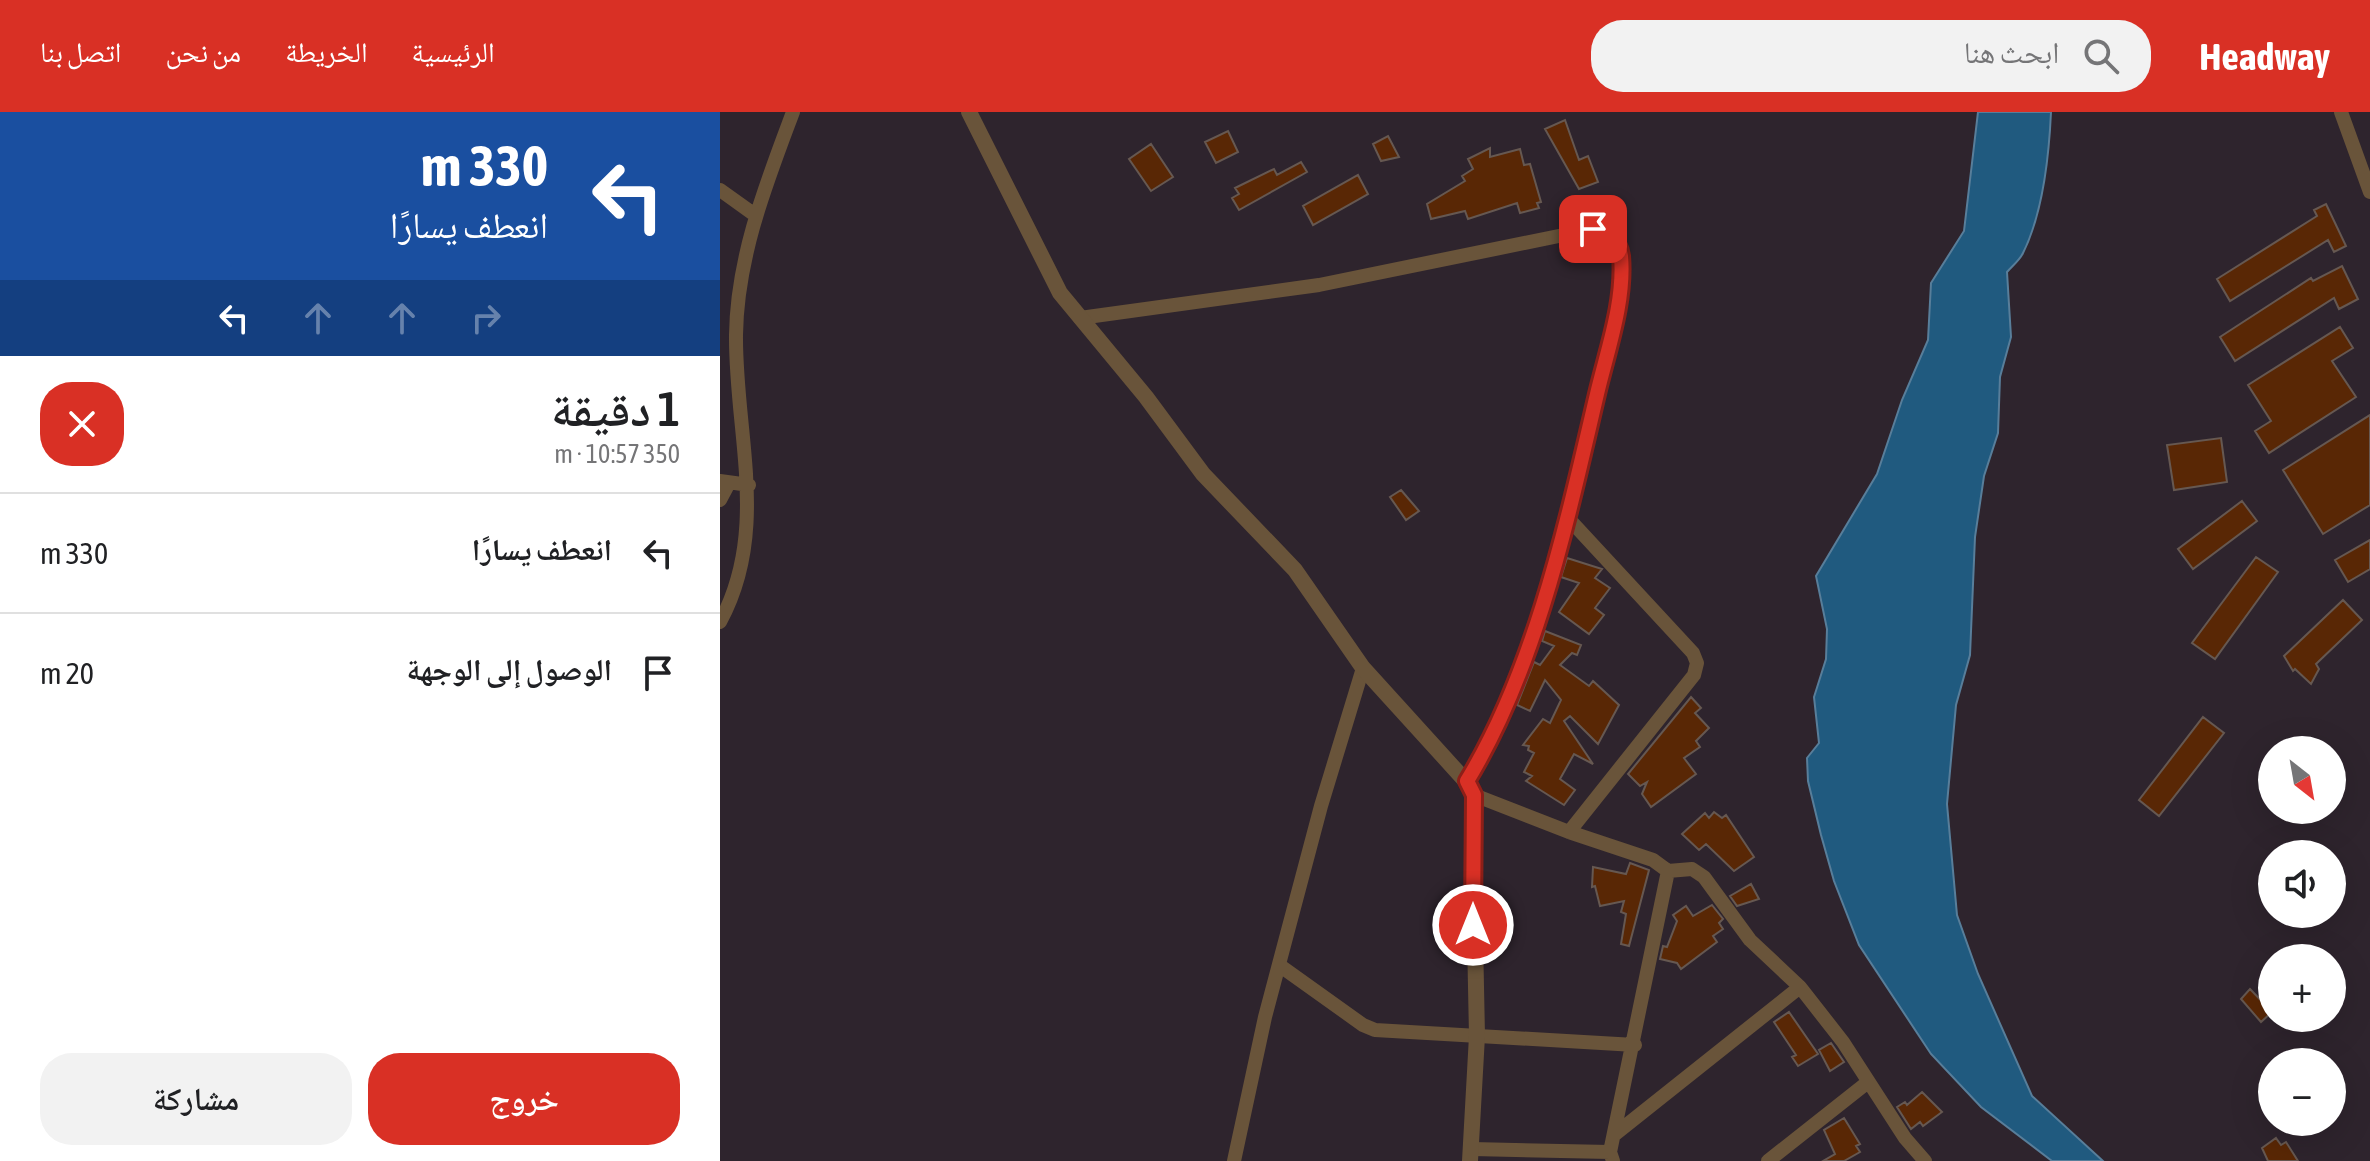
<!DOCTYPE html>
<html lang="ar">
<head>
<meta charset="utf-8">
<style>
  :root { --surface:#fff; --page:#f2f2f2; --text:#202124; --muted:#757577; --line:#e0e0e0; --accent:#d93025 }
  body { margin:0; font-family:"Asap Condensed","Noto Naskh Arabic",sans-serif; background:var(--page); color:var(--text); direction:rtl; height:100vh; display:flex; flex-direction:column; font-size:30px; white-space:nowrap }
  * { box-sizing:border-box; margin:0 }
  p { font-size:26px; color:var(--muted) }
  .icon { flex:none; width:44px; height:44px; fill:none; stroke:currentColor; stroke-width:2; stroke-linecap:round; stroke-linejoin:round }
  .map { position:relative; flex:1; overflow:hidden; direction:ltr }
  .sheet { display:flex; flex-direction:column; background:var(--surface); width:720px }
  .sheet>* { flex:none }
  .hud { background:#1a4fa0; color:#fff; overflow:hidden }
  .needle { width:52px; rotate:149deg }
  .controls { position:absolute; left:1538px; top:624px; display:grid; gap:16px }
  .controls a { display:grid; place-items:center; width:88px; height:88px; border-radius:50%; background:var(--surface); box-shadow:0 8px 32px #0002; font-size:40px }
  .pin { position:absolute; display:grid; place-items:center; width:68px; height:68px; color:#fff; margin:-34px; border-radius:16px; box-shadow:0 4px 12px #0006 }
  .me { position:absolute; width:88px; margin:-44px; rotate:0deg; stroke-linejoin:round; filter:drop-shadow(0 0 6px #0008) }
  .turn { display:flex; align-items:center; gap:28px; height:168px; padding:0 40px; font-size:36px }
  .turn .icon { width:104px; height:104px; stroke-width:2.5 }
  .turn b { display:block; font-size:56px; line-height:68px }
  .lanes { display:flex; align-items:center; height:76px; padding:0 40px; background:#0003; justify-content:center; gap:40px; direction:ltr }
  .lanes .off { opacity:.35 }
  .round { display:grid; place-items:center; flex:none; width:84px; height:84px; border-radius:32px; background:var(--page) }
  .summary { display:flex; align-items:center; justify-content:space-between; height:136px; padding:0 40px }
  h1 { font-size:48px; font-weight:600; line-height:60px }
  .primary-button { display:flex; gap:16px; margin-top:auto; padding:16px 40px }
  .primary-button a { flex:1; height:92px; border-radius:32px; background:var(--accent); color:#fff; font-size:32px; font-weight:600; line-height:92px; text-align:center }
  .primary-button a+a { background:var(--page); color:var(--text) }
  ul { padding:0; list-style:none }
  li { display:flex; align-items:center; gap:24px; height:120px; padding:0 40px; border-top:2px solid var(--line) }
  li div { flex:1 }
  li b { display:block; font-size:30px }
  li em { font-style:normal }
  header { display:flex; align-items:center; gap:48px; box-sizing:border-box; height:112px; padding:0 40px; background:var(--accent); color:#fff }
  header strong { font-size:38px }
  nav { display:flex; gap:44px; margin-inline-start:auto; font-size:28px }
  .search { width:560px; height:72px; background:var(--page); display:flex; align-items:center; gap:20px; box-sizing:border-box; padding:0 28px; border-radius:32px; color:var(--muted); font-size:30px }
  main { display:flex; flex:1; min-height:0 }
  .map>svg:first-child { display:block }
  .water { fill:#205a7f; stroke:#587e9a; stroke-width:2 }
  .building { fill:#592705; stroke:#665851; stroke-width:2 }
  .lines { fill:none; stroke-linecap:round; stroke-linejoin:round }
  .minor { stroke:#69543a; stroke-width:14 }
  .tertiary { stroke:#69543a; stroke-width:16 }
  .route-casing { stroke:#8d1f18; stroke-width:20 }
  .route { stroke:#d93025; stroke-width:14 }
</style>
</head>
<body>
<header>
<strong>Headway</strong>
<div class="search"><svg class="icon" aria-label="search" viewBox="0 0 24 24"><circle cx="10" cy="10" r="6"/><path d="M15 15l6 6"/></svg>ابحث هنا</div>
<nav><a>الرئيسية</a><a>الخريطة</a><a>من نحن</a><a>اتصل بنا</a></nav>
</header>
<main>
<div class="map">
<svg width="1650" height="1049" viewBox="0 0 1650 1049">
  <rect width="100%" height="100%" fill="#2e242d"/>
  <path class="water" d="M 1258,0 L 1331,0 C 1329,44 1323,101 1303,141 C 1300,148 1292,154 1287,160 L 1291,225 L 1280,265 L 1278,321 L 1264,364 L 1255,425 L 1250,543 L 1236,593 L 1227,692 L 1237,803 L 1258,862 L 1312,984 L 1383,1049 L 1332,1049 L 1261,995 L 1211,942 L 1139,833 L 1114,769 L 1101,723 L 1088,669 L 1087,646 L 1099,631 L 1094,585 L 1106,547 L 1107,517 L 1096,464 L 1157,362 L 1182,288 L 1208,228 L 1211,171 L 1244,119 Z"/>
  <path class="building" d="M 845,8 L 859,48 L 868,44 L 878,70 L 859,77 L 825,17 Z
    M 508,19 L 518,40 L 496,51 L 485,30 Z
    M 668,24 L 679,45 L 661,49 L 653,32 Z
    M 431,32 L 453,65 L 431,79 L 409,47 Z
    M 770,36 L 770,45 L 800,37 L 804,53 L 810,52 L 821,90 L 817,91 L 819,96 L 800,101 L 797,91 L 748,107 L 745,99 L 711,107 L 707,92 L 745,69 L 742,64 L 753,57 L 748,47 Z
    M 581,50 L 587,60 L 519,98 L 512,86 L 519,82 L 515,76 L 554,57 L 557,63 Z
    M 638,63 L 648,82 L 593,113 L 583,94 Z
    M 1606,92 L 1626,134 L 1614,140 L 1608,128 L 1510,189 L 1497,167 L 1597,104 L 1594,98 Z
    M 1622,154 L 1638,187 L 1619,197 L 1614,186 L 1515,249 L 1500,225 L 1591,166 L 1593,169 Z
    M 1620,215 L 1633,236 L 1612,249 L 1636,285 L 1549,341 L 1535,319 L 1551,309 L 1528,273 Z
    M 1650,303 L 1650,393 L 1603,422 L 1563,358 Z
    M 1501,326 L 1507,370 L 1454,378 L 1447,333 Z
    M 681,378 L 699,399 L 686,408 L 670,385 Z
    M 1522,389 L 1537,409 L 1473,457 L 1458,437 Z
    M 1650,428 L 1650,457 L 1628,470 L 1615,448 Z
    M 1536,445 L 1558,460 L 1495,547 L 1472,531 Z
    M 847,446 L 882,457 L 875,466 L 890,476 L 875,496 L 884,503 L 869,522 L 839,500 L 859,471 L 841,465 Z
    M 1623,488 L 1642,508 L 1596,552 L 1599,557 L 1591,572 L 1575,557 L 1573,559 L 1564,544 Z
    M 825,519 L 861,533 L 857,543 L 852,541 L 840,553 L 869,574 L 873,569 L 899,593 L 878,632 L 850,604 L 844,609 L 873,652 L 854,642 L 840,667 L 855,678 L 844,693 L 806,669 L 812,664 L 804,660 L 814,641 L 808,638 L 809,634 L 803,633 L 823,607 L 830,611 L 841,588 L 825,568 L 810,599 L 797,593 L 814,550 L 820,553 L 834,534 L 822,529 Z
    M 971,585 L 981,596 L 975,601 L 989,616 L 976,629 L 980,635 L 964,646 L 976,662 L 931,695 L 922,682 L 927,670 L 920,674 L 908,662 Z
    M 1483,605 L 1504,621 L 1439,704 L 1419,688 Z
    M 994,700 L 1002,706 L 1006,703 L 1034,745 L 1014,759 L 986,732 L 979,738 L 962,722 L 985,701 L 989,706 Z
    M 910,751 L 929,758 L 909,834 L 901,832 L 906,802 L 901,800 L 904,789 L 880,794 L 875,774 L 872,775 L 873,755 L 906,762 Z
    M 1031,772 L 1039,787 L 1017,794 L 1010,784 Z
    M 992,793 L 1003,807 L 999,811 L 1003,817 L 993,824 L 997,830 L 961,857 L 957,851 L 940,847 L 943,834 L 947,835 L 957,809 L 953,803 L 966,794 L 973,804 Z
    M 1530,877 L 1552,900 L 1541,910 L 1521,887 Z
    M 1069,900 L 1098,942 L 1078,954 L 1072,945 L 1076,943 L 1054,910 Z
    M 1111,931 L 1124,950 L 1110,959 L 1099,938 Z
    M 1202,980 L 1222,1000 L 1203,1014 L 1200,1010 L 1191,1017 L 1177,995 L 1185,990 L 1187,993 Z
    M 1124,1006 L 1140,1032 L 1136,1034 L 1140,1040 L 1124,1049 L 1103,1049 L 1115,1042 L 1104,1018 Z
    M 1556,1026 L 1561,1033 L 1566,1030 L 1578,1049 L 1548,1049 L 1542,1036 Z"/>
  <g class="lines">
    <path class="minor" d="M 1621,0 L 1650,80
      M 0,78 L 35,103
      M 360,206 L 599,173 L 873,117 C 888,120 899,128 900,144 C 905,192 886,243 875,288 C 846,414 815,559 747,669
      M 0,369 L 29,373
      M 0,388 L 9,371
      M 848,406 L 973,541 L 977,551 L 974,563 L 849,720
      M 0,510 C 50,418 15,321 16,223 C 17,145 46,72 73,0
      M 754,683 L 849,720 L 933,748 L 948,759 L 972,757 L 984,765 L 1030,828 L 1080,875 L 1123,930 L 1185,1026 L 1205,1049
      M 559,853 L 643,913 L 655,918 L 915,933
      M 894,1023 L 1080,875
      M 752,1037 L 890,1040
      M 514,1049 L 545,905 L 601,694 L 643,556
      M 893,1049 L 890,1040 L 948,759
      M 1048,1049 L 1148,970"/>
    <path class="tertiary" d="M 249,0 L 340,181 L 426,285 L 483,362 L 575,458 L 643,556 L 752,676 L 757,924 L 750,1049"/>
  </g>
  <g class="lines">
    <defs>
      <path id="route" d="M 753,813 L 754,683 L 747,669 C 816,556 847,410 877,282 C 887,239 905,190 901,144 C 899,128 887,120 873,117"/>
    </defs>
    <use href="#route" class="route-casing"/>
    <use href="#route" class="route"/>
  </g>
</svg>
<div class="controls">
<a><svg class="needle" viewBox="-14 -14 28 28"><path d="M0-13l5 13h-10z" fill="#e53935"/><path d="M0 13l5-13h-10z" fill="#757577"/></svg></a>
<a><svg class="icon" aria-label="sound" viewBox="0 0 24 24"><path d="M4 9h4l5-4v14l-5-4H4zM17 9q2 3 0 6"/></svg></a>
<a>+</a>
<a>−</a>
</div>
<div class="pin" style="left:873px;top:117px;background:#d93025"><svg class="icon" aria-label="arrive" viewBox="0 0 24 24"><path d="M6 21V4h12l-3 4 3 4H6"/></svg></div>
<svg class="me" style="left:753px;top:813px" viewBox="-20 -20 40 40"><circle r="17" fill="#d93025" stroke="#fff" stroke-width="3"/><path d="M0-11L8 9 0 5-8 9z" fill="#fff"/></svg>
</div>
<section class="sheet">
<div class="hud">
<div class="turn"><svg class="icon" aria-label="left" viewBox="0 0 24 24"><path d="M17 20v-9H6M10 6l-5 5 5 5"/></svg><div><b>330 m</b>انعطف يسارًا</div></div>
<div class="lanes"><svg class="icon" aria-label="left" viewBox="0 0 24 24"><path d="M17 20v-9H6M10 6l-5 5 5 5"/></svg><svg class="icon off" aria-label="ahead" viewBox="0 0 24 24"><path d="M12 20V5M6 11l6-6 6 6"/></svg><svg class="icon off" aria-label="ahead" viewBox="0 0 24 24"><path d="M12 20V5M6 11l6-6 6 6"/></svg><svg class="icon off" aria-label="right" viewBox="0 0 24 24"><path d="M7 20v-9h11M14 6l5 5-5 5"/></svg></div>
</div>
<div class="summary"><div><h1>1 دقيقة</h1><p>350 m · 10:57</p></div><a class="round" style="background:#d93025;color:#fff"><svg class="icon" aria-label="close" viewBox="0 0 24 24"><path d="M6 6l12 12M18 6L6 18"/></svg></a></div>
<ul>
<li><svg class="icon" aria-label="left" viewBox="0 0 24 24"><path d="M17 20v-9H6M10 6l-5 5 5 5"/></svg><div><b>انعطف يسارًا</b></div><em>330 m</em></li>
<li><svg class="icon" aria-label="arrive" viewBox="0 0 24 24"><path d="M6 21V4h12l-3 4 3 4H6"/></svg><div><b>الوصول إلى الوجهة</b></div><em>20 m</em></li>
</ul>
<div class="primary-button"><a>خروج</a><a>مشاركة</a></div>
</section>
</main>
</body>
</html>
